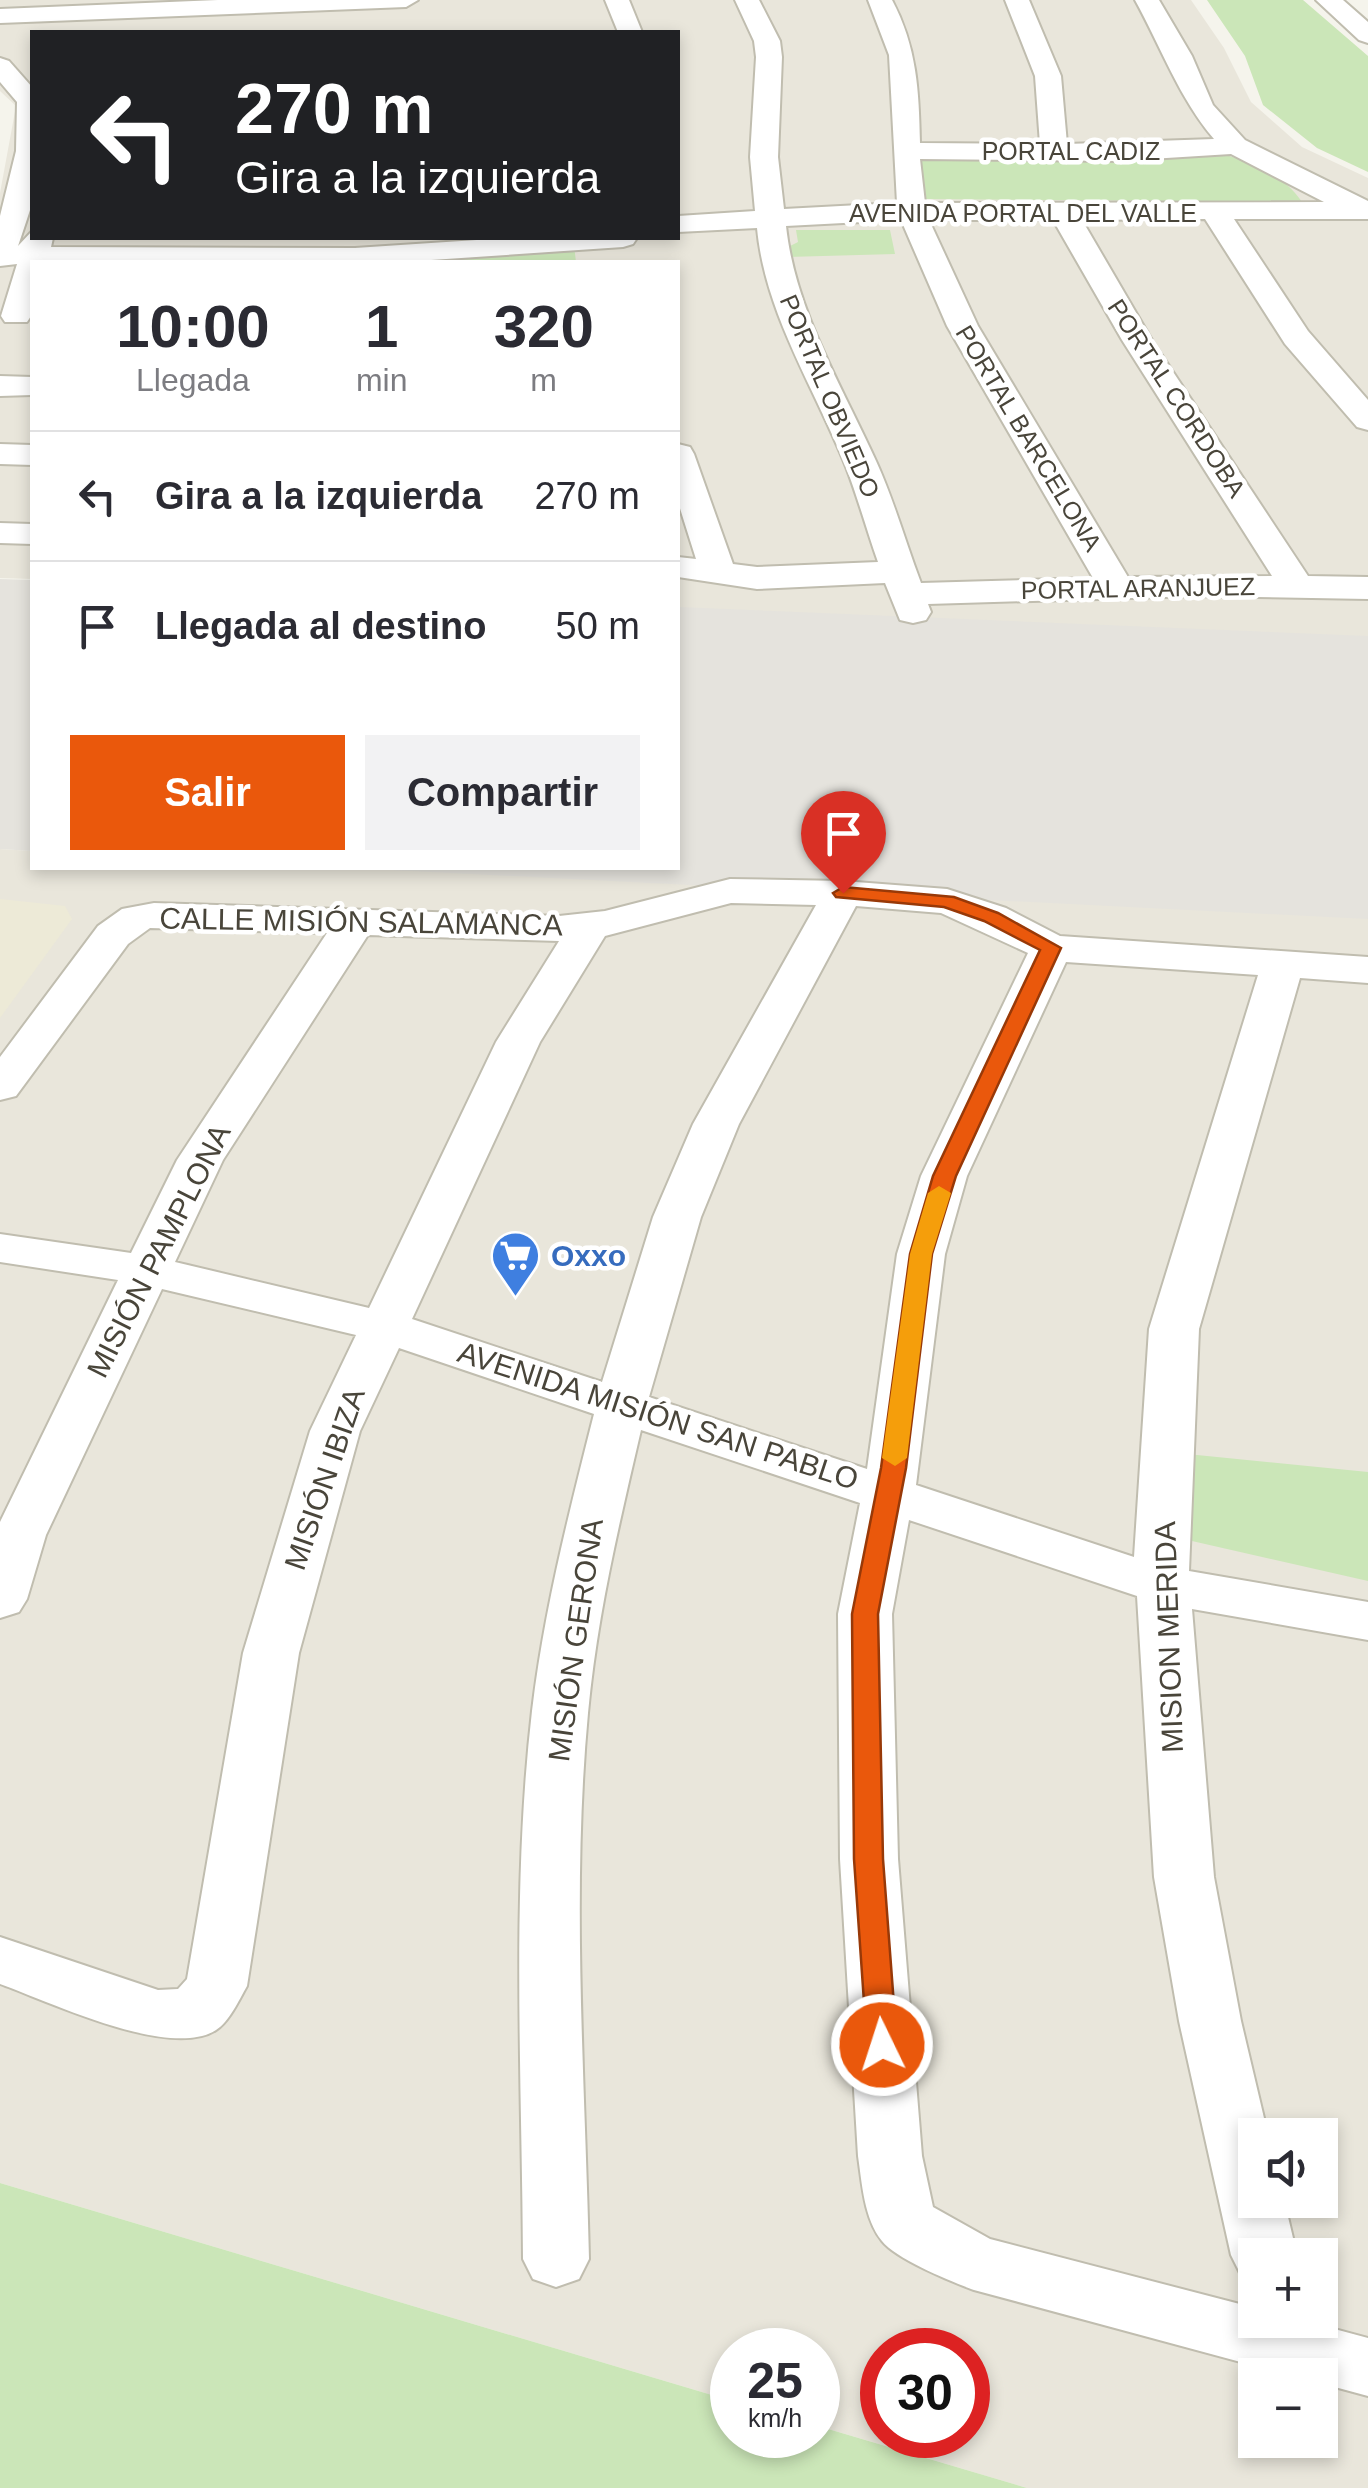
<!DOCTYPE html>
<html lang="es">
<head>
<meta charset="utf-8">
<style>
  :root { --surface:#fff; --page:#f2f2f3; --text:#2b2b33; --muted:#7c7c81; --line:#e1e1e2; --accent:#ea580c }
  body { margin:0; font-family:Arial,sans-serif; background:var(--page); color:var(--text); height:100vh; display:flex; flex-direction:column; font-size:38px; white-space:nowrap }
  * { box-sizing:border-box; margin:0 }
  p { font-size:32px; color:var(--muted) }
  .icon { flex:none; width:55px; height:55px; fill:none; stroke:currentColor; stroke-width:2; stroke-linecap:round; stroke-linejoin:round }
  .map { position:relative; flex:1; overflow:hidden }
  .sheet { position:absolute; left:30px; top:260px; width:650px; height:610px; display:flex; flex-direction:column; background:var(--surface); border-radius:0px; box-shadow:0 5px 15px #0003 }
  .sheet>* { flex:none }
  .banner { position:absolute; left:30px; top:30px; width:650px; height:210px; border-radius:0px; box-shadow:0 5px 15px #0003; background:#202124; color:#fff; overflow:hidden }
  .tools { position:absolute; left:1238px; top:2118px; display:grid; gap:20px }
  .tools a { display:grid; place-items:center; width:100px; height:100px; border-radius:0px; background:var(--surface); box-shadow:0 5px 15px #0003; font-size:50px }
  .speed { position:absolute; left:710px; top:2328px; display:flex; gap:20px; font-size:50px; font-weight:700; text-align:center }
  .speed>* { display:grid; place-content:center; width:130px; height:130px; border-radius:50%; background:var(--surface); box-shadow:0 5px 15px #0003; line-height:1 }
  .speed small { font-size:25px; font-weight:400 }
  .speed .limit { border:15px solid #d22; background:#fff; color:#111 }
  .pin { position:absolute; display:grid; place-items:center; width:85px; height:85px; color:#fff; margin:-102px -42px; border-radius:50% 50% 50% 0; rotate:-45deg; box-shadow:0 0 10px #0007 }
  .pin .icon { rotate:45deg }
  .me { position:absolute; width:110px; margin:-55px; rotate:356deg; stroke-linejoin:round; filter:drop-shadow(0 0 8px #0008) }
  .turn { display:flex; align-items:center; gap:35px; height:210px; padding:0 40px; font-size:45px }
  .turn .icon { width:130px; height:130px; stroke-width:2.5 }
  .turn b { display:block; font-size:70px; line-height:85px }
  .eta { display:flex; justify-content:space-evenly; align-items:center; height:170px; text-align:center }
  .eta b { font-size:60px; font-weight:600; line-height:70px }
  .action { display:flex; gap:20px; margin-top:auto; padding:20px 40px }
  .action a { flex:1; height:115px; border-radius:0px; background:var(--accent); color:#fff; font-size:40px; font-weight:600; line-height:115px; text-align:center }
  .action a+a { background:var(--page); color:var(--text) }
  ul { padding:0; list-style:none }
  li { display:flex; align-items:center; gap:30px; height:130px; padding:0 40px; border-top:2px solid var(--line) }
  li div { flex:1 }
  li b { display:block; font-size:38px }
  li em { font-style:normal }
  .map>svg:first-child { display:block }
  .residential { fill:#e9e6db; fill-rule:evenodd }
  .industrial { fill:#e5e3dd }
  .education { fill:#edead7 }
  .green { fill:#cbe6b8 }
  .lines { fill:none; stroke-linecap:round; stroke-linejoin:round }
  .minor-casing { stroke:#c0bdaf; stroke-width:4 }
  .minor { fill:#fff; fill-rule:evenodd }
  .route { fill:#ea580c; stroke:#983908; stroke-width:2.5 }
  .slow { fill:#f59e0b }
  .labels { text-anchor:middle; stroke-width:9; stroke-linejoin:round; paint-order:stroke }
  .far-street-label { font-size:25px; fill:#49453a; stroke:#fff }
  .street-label { font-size:30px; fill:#49453a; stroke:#fff }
  .shop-label { font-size:30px; font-weight:bold; fill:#366cbe; stroke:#fff; text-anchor:start }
</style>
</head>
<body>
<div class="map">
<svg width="1368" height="2488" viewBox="0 0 1368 2488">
  <rect width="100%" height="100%" fill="#f5f4ec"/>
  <path class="residential" d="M 0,0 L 1191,0 L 1224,48 L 1251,102 L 1302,147 L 1368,178 L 1368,642 L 678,610 L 678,262 L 32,262 L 32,579 L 0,578 L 0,193 L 16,106 L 0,91 ZM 32,32 L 678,32 L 678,238 L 32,238 Z
    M 0,849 L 32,851 L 32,868 L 463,868 L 1368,916 L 1368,2488 L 1027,2488 L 818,2426 L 818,2350 L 732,2350 L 732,2401 L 0,2183 ZM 1255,2135 L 1320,2135 L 1320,2200 L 1255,2200 ZM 1255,2255 L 1320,2255 L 1320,2320 L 1255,2320 ZM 882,2350 L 968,2350 L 968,2435 L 882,2435 ZM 1255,2375 L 1320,2375 L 1320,2440 L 1255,2440 Z"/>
  <path class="industrial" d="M 0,579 L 32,580 L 32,851 L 0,849 Z
    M 678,607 L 1368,636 L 1368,919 L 352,868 L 678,868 Z"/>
  <path class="education" d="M 0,899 L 65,906 L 72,919 L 0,1018 Z"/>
  <path class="green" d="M 1207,0 L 1303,0 L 1368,56 L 1368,172 L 1317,148 L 1263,105 L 1245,56 Z
    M 1205,150 C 1241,158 1281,170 1302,202 L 924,199 L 917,155 L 1005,160 Z
    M 796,230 L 890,230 L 895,254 L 787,257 L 786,248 L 798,242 Z
    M 574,245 L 576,262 L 363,262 Z
    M 1177,1453 L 1368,1472 L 1368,1581 L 1170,1536 Z
    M 0,2183 L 732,2401 L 732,2435 L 818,2435 L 818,2426 L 1027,2488 L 0,2488 Z"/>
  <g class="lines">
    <defs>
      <path id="minor" d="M 218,0 L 418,0 L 406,7 L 0,23 L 0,9 Z
        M 605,0 L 629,0 L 642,32 L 618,32 Z
        M 735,0 L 759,0 L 780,41 L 782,57 L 778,157 L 784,209 L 897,203 L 889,55 L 868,0 L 892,0 C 917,47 919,91 920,143 L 1040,144 L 1035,76 L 1005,0 L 1029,0 L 1061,76 L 1067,144 L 1214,139 C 1179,98 1161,47 1135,0 L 1159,0 L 1192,56 L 1213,105 L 1245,140 L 1368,201 L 1368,219 L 1234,219 L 1308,331 L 1368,400 L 1368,430 L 1357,427 L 1285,344 L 1205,219 L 1082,220 L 1152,340 L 1308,576 L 1368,577 L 1368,599 L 1198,596 L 928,604 L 931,612 L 926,620 L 913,623 L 900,620 L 885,583 L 757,589 L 678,577 L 678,557 L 696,559 L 678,502 L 678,444 L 690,447 L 694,454 L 733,564 L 757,567 L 878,562 C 867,531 858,498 846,467 C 815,388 765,314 757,228 L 678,232 L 678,216 L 755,211 L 750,157 L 756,57 L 754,41 ZM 1231,154 L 1324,202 L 925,203 L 920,159 L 1118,161 ZM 901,220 L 947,326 L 1093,578 L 921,583 C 906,544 894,500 876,461 C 842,386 795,310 786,226 ZM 929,220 L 1053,220 L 1122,340 L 1272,576 L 1128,577 L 978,326 Z
        M 1316,0 L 1343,0 L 1368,22 L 1368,43 L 1359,40 Z
        M 0,58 L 9,61 L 32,87 L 32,204 L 18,246 L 32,231 L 32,238 L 53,238 L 51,247 L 355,248 L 507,238 L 637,238 L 633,244 L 623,247 L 401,262 L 32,262 L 31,316 L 27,322 L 5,322 L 1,316 L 17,264 L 0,266 L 0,216 L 16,151 L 17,102 L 0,82 Z
        M 0,376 L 32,377 L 32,395 L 0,396 Z
        M 0,444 L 32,445 L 32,465 L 0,464 Z
        M 0,523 L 32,524 L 32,544 L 0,543 Z
        M 730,879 L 843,881 L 947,889 L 1006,908 L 1060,936 L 1368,957 L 1368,983 L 1300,978 L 1199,1329 L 1189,1571 L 1368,1602 L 1368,1640 L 1192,1609 L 1214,1877 L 1241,2021 L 1268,2135 L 1255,2135 L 1255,2200 L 1284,2200 L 1297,2255 L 1255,2255 L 1255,2280 L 1241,2275 L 1231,2255 L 1179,2021 L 1154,1877 L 1137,1596 L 909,1520 L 892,1614 L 898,1859 L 922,2156 L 933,2207 L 990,2239 L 1255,2308 L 1255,2320 L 1301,2320 L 1368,2338 L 1368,2396 L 1320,2383 L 1320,2375 L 1289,2375 L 974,2290 C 952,2282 896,2259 882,2241 C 864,2219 862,2183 858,2156 L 840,1859 L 838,1614 L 860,1503 L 641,1430 C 619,1524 597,1616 588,1713 C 571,1894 585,2078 589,2259 L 579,2279 L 556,2287 L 533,2279 L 523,2259 C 522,2077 511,1892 532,1711 C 544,1610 569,1513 594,1414 L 399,1348 L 360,1431 L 299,1653 L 247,1986 C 239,2000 229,2022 216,2030 C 170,2060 48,2001 0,1984 L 0,1937 L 158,1990 L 178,1989 L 187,1979 L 243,1653 L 310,1431 L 356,1335 L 162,1289 L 46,1535 L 27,1599 L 19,1612 L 0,1618 L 0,1522 L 118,1280 L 0,1262 L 0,1234 L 131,1253 L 177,1160 L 327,933 L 150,928 L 128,944 L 16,1096 L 0,1100 L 0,1057 L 98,926 L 122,909 L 154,903 L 559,916 L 605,911 ZM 731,903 L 816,905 L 693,1124 L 653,1217 L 602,1382 L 412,1319 L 540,1042 L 605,936 ZM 856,906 L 941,913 L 1028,953 L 921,1176 L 897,1254 L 867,1469 L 649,1397 L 701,1217 L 739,1124 ZM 368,935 L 559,941 L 496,1042 L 369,1308 L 175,1262 L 223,1160 ZM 1066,962 L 1258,975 L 1149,1329 L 1134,1557 L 916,1485 L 945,1254 L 967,1176 Z"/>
    </defs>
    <use href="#minor" class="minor-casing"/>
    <use href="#minor" class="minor"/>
  </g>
  <path class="route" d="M 843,887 L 954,897 L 998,913 L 1061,948 L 956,1176 L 932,1254 L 906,1468 L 878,1614 L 883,1859 L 897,2045 L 893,2053 L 882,2057 L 872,2053 L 867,2045 L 854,1859 L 852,1614 L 881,1468 L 910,1254 L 933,1176 L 1040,950 L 984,921 L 944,907 L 836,897 L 833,893 Z"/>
  <path class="slow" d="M 939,1186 L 951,1193 L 932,1254 L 907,1458 L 895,1466 L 882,1458 L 910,1254 L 928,1193 Z"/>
  <defs>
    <symbol id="supermarket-pin" viewBox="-11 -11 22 30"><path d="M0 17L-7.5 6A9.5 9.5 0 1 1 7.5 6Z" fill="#3f7fe0" stroke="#fff"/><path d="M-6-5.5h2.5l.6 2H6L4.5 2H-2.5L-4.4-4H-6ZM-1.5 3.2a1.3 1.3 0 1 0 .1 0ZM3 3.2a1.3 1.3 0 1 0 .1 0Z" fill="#fff"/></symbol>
  </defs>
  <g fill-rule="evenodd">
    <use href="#supermarket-pin" x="488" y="1228" width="55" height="75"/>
  </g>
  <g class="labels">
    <g class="far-street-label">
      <text x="1071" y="160">PORTAL CADIZ</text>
      <text x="1023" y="222">AVENIDA PORTAL DEL VALLE</text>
      <text transform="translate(830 396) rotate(67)" y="9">PORTAL OBVIEDO</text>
      <text transform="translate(1177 398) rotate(57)" y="9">PORTAL CORDOBA</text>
      <text transform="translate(1029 438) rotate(59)" y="9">PORTAL BARCELONA</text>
      <text transform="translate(1138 588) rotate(-1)" y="9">PORTAL ARANJUEZ</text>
    </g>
    <g class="street-label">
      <text transform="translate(361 922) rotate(1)" y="10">CALLE MISIÓN SALAMANCA</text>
      <text transform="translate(159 1251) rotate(-63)" y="10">MISIÓN PAMPLONA</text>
      <text transform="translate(658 1416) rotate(18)" y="10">AVENIDA MISIÓN SAN PABLO</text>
      <text transform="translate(325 1479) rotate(-71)" y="10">MISIÓN IBIZA</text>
      <text transform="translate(1169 1637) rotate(-92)" y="10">MISION MERIDA</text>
      <text transform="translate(576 1640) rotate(-82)" y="10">MISIÓN GERONA</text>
    </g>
    <g class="shop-label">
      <text x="551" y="1266">Oxxo</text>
    </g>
  </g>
</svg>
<div class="tools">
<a><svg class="icon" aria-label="sound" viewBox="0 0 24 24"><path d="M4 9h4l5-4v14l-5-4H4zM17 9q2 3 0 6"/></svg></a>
<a>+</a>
<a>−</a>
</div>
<div class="speed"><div>25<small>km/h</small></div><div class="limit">30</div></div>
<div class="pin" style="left:843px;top:893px;background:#d93025"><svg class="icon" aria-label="arrive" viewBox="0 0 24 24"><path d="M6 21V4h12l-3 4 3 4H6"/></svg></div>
<svg class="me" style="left:882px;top:2045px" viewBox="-20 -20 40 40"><circle r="17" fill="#ea580c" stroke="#fff" stroke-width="3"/><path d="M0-11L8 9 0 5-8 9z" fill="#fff"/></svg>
<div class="banner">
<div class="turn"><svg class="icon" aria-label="left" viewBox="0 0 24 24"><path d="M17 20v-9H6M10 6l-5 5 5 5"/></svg><div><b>270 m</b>Gira a la izquierda</div></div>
</div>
<section class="sheet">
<div class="eta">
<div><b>10:00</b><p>Llegada</p></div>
<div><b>1</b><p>min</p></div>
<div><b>320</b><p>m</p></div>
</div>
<ul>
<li><svg class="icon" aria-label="left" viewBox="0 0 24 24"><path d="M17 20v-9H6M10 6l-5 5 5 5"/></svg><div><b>Gira a la izquierda</b></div><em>270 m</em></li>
<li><svg class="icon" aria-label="arrive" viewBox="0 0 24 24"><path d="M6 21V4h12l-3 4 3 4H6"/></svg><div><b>Llegada al destino</b></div><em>50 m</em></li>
</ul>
<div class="action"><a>Salir</a><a>Compartir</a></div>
</section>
</div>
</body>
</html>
